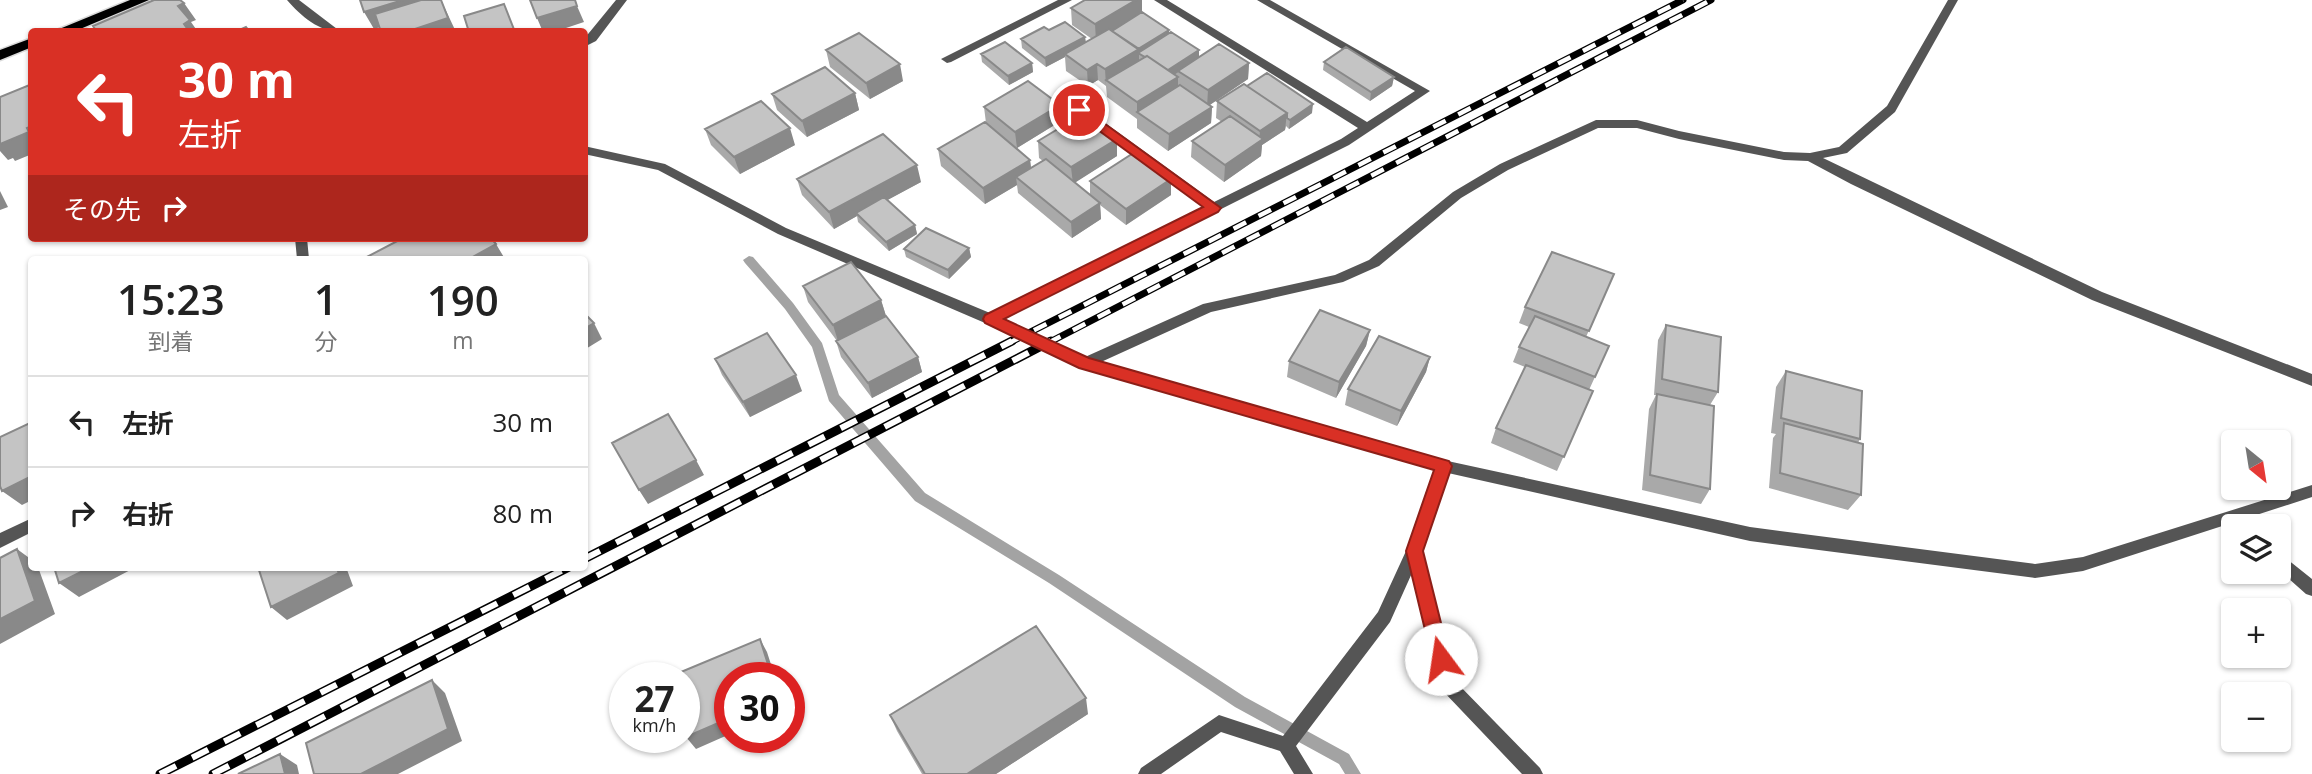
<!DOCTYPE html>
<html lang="ja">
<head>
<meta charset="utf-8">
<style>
  :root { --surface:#fff; --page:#f6f6f6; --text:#222; --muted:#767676; --line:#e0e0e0 }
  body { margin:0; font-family:"Open Sans","Noto Sans JP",sans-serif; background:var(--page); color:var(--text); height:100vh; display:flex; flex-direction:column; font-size:26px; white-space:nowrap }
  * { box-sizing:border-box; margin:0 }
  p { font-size:23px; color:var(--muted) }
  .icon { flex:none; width:38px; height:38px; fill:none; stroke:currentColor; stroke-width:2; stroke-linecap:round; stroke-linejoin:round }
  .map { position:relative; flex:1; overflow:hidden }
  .panel { position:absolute; left:28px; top:256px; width:560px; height:315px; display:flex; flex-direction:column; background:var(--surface); border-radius:7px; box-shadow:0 2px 5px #0004 }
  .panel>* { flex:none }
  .top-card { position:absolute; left:28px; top:28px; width:560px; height:214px; border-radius:7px; box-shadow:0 2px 5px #0004; background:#d93025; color:#fff; overflow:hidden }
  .needle { width:46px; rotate:150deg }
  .tools { position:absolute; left:2221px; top:430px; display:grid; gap:14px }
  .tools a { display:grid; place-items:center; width:70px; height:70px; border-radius:7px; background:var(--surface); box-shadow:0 2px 5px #0004; font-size:35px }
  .speed { position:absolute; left:609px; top:662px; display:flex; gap:14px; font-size:35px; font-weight:700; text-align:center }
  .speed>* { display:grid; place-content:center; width:91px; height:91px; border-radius:50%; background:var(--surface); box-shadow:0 2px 5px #0004; line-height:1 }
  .speed small { font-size:18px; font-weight:400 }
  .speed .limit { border:10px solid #d22; background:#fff; color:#111 }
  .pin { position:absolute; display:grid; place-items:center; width:60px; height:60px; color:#fff; margin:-30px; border:4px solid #fff; border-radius:50%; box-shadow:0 2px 7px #0007 }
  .me { position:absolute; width:77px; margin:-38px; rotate:346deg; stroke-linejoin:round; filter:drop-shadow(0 0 5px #0008) }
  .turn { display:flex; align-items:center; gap:24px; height:147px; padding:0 35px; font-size:32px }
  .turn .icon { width:91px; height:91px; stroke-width:2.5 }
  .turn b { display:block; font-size:49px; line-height:60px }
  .then { display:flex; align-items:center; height:66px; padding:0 35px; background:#0003; gap:14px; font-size:26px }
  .eta { display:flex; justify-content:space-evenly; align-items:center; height:119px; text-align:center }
  .eta b { font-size:42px; font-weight:600; line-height:49px }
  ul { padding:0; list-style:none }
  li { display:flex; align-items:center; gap:21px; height:91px; padding:0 35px; border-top:2px solid var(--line) }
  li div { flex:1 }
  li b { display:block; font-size:26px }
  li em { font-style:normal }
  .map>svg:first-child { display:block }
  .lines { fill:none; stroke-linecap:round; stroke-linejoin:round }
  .stream { fill:#a3a3a3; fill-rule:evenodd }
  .primary-casing { stroke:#dbdbdb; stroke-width:3 }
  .minor { fill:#555; fill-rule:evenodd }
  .primary { fill:#000; fill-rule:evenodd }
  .rail-far1-casing { stroke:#000; stroke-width:7 }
  .rail-casing { stroke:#000; stroke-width:9 }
  .rail-far1 { stroke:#fff; stroke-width:4.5; stroke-dasharray:14; stroke-linecap:butt }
  .rail { stroke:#fff; stroke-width:6; stroke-dasharray:18; stroke-linecap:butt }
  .wall { fill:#a9a9a9 }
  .shaded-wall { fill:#898989 }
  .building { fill:#c4c4c4; stroke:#898989; stroke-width:2 }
  .route { fill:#d93025; stroke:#8d1f18; stroke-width:2 }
</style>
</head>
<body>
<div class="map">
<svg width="2312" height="774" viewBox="0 0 2312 774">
  <rect width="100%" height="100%" fill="#fff"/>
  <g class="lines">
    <path class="stream" d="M 749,256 L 753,257 L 793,303 L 822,343 L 839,395 L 925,493 L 1059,575 L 1245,697 L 1349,754 L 1361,774 L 1345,774 L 1339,764 L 1235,707 L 1049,583 L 915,501 L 829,401 L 812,347 L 785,309 L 745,263 L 743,260 Z"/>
    <defs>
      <path id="primary" d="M 130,0 L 149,0 L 73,32 L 52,32 Z
        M 32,38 L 32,47 L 0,60 L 0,50 Z"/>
    </defs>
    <use href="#primary" class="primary-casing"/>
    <path class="minor" d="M 287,0 L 299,0 L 341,32 C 319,32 301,16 287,0 Z
      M 616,0 L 627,0 L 596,41 L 584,47 L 584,39 Z
      M 1058,0 L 1072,0 L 951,62 L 947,63 L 941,59 Z
      M 1154,0 L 1167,0 L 1367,122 L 1415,91 L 1257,0 L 1270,0 L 1430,91 L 1349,145 L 1002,319 L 1085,357 L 1203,304 L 1335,275 L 1369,260 L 1453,192 L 1500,164 L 1596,120 L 1637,120 L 1679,131 L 1784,152 L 1810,153 L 1839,147 L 1887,106 L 1948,0 L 1958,0 L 1895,112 L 1847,153 L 1823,158 L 2102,292 L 2312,374 L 2312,386 L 2092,300 L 1851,184 L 1808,161 L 1784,160 L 1679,139 L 1637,128 L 1598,128 L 1508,170 L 1461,198 L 1379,266 L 1343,282 L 1211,312 L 1101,362 L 1443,460 L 1750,527 L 2035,564 L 2083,557 L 2312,485 L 2312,497 L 2083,571 L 2035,578 L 1750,541 L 1448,473 L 1422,551 L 1455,681 L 1540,768 L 1543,774 L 1522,774 L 1442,690 L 1412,573 L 1390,622 L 1296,746 L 1313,774 L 1294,774 L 1280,751 L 1221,732 L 1161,774 L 1138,774 L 1141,768 L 1219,715 L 1283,736 L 1378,612 L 1406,551 L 1434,470 L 1080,367 L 985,323 L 778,234 L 658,170 L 584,154 L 584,146 L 665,164 L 786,228 L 990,313 L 1203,207 L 1075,113 L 1075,107 L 1083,107 L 1214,202 L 1341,139 L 1358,128 Z
      M 295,238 L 307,238 L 309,259 L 297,259 Z
      M 32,518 L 32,532 L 0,548 L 0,533 Z
      M 2278,552 L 2312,579 L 2312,596 L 2306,594 L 2278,569 Z"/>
    <use href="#primary" class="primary"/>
    <defs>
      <path id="rail-far1" d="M 1009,343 L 1683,0
        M 1048,343 L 1711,0"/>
      <path id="rail" d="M 584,559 L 1012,341
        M 160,774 L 569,567
        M 213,774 L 1051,341"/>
    </defs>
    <use href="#rail-far1" class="rail-far1-casing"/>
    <use href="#rail" class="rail-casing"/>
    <use href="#rail-far1" class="rail-far1"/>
    <use href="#rail" class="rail"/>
  </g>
  <path class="wall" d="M 1142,0 L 1142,12 L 1169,30 L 1169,33 L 1199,50 L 1199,57 L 1249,63 L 1248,79 L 1209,105 L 1212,107 L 1211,123 L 1168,151 L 1137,128 L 1137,119 L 1107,97 L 1106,86 L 1098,80 L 1088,86 L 1066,71 L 1065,57 L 1046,67 L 1022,48 L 1021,39 L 1049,30 L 1085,37 L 1086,43 L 1092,39 L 1072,25 L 1071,8 Z
    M 826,50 L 903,81 L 870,99 L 830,67 Z
    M 981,54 L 1032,63 L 1033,72 L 1009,85 L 982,62 Z
    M 1324,62 L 1394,77 L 1392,86 L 1370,101 L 1323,70 Z
    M 855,93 L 859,110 L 807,137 L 777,110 L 772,94 Z
    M 1217,101 L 1312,113 L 1289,129 L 1286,126 L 1285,130 L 1262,145 L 1261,156 L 1224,182 L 1191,157 L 1192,141 L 1222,122 L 1216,118 Z
    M 1060,105 L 1061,121 L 1017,148 L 1030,160 L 1031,168 L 1043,161 L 1039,158 L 1038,141 L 1117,139 L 1117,156 L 1075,182 L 1090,195 L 1090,181 L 1171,179 L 1171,195 L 1126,225 L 1100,205 L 1101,219 L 1072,238 L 1018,193 L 1017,185 L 985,204 L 941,166 L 938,149 L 986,123 L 984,107 Z
    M 705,129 L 795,145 L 740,174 L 711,145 Z
    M 797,179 L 921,182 L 887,200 L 915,225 L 917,234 L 889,251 L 858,222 L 857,216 L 834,229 L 802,195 Z
    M 969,248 L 971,257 L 949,279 L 906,257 L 904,249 Z
    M 1614,274 L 1586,337 L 1609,346 L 1589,390 L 1593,391 L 1557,471 L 1491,443 L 1496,428 L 1525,367 L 1513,362 L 1519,347 L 1529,327 L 1519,323 L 1525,307 Z
    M 803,286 L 881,300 L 886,316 L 918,357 L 922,372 L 872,398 L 841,357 L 836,341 L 837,341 L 808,302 Z
    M 1666,325 L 1718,392 L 1710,405 L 1710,489 L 1701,504 L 1642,490 L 1649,409 L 1656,395 L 1654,395 L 1658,340 Z
    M 1370,330 L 1366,346 L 1336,398 L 1287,377 L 1289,361 Z
    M 1430,357 L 1426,372 L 1397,426 L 1345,405 L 1348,389 Z
    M 715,359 L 802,391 L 750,417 L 722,375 Z
    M 1786,371 L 1860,439 L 1858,443 L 1861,495 L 1848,510 L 1769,488 L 1773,438 L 1776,434 L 1771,433 L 1776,387 Z
    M 1088,714 L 996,774 L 922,774 L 897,731 L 890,715 Z"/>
  <path class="shaded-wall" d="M 403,0 L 433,0 L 437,9 L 374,29 L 364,12 Z
    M 441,0 L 456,32 L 406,32 Z
    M 1136,0 L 1142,0 L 1142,13 L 1096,41 L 1095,24 Z
    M 184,3 L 196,20 L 191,22 L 198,32 L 188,32 L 184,24 L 178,6 Z
    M 577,6 L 584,22 L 554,32 L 543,32 L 537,18 Z
    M 1169,30 L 1169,38 L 1139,53 L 1139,66 L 1106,80 L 1106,86 L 1105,69 Z
    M 1085,37 L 1086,46 L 1065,54 L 1065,57 L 1046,67 L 1045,58 Z
    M 1199,50 L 1199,59 L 1166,80 L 1166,71 Z
    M 1032,63 L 1033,72 L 1009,85 L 1008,76 Z
    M 1249,63 L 1248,79 L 1207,107 L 1208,90 Z
    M 900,64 L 903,81 L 870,99 L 866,83 Z
    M 1097,64 L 1098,80 L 1088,86 L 1087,70 Z
    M 1178,77 L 1178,93 L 1137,112 L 1137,102 Z
    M 1394,77 L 1392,86 L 1370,101 L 1371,92 Z
    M 855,93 L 859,110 L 807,137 L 802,121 Z
    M 1313,104 L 1312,113 L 1289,129 L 1290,120 Z
    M 1060,105 L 1061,121 L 1017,148 L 1015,132 Z
    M 1212,107 L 1211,123 L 1168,151 L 1169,134 Z
    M 1287,113 L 1285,130 L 1262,145 L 1261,156 L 1224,182 L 1225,165 L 1259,142 L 1260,131 Z
    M 32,126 L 32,154 L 15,161 L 13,158 L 8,160 L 0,151 L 0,143 Z
    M 790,128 L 795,145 L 740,174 L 734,157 Z
    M 1117,139 L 1117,156 L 1073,184 L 1071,167 Z
    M 1030,160 L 1032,176 L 1016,177 L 1017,185 L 985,204 L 983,188 Z
    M 917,165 L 921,182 L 858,216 L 856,213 L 857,216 L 834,229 L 829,212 Z
    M 1171,179 L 1171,195 L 1126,225 L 1126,209 Z
    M 0,191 L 8,207 L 0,210 Z
    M 1100,203 L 1101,219 L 1072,238 L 1071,222 Z
    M 915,225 L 917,234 L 889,251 L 886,242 Z
    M 496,244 L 505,259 L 469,259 Z
    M 969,248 L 971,257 L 949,279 L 948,270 Z
    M 881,300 L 886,316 L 838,341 L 833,325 Z
    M 594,323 L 602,339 L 584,350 L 584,329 Z
    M 1370,330 L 1366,346 L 1336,398 L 1339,382 Z
    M 918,357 L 922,372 L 872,398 L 868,383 Z
    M 1430,357 L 1426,372 L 1397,426 L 1401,411 Z
    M 796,375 L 802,391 L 750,417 L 743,402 Z
    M 696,460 L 704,475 L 648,504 L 639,490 Z
    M 32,476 L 32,500 L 22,505 L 2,491 Z
    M 17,549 L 32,560 L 32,567 L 38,567 L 55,614 L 0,644 L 0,619 Z
    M 91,567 L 136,567 L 79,597 L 59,583 Z
    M 336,567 L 346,567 L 353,586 L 287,620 L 271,607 Z
    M 760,639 L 767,652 L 775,677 L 772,677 Z
    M 432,680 L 445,693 L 462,741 L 398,774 L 361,774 Z
    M 1086,698 L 1088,714 L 996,774 L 967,774 Z
    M 730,718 L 730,734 L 696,749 L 686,737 Z
    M 280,754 L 297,765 L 299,774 L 285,774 Z"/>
  <path class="building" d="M 154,0 L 180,0 L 184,3 L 178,6 L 190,20 L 184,24 L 189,31 L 97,32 L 93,26 Z
    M 360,0 L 403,0 L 364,12 Z
    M 421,0 L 441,0 L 448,18 L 406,32 L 381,32 L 375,14 Z
    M 530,0 L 575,0 L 577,6 L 537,18 Z
    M 1085,0 L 1136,0 L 1095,24 L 1071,8 Z
    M 504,4 L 515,32 L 469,32 L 464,16 Z
    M 1142,12 L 1169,30 L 1138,49 L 1112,31 Z
    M 1065,22 L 1085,37 L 1045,58 L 1021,39 L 1044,27 L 1049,30 Z
    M 246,27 L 250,32 L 235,32 Z
    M 1109,29 L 1139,49 L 1105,69 L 1097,64 L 1087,70 L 1065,54 Z
    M 1171,32 L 1199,50 L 1168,70 L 1147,56 L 1145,57 L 1138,53 Z
    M 859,33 L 900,64 L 866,83 L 826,50 Z
    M 1005,42 L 1032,63 L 1008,76 L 981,54 Z
    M 1219,44 L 1249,63 L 1208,90 L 1178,71 Z
    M 1346,47 L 1394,77 L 1371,92 L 1324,62 Z
    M 1147,56 L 1178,77 L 1137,102 L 1106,80 Z
    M 825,67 L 855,93 L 802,121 L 772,94 Z
    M 1267,73 L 1313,104 L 1290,120 L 1287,118 L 1287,113 L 1247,86 Z
    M 1028,81 L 1060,105 L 1015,132 L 984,107 Z
    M 32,84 L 32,126 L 27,128 L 29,132 L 0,144 L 0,97 Z
    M 1244,84 L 1287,113 L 1260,131 L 1217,101 Z
    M 1180,85 L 1212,107 L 1169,134 L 1137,112 Z
    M 761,101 L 790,128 L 734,157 L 705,129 Z
    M 1083,114 L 1117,139 L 1071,167 L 1038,141 Z
    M 1230,116 L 1263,139 L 1225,165 L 1192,141 Z
    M 985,122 L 1030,160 L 983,188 L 938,149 Z
    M 883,134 L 917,165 L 829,212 L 797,179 Z
    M 1135,152 L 1171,179 L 1126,209 L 1090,181 Z
    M 1046,159 L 1100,203 L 1071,222 L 1016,177 Z
    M 884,197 L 915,225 L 886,242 L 856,213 Z
    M 926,228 L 969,248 L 948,270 L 904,249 Z
    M 403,238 L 491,238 L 496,244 L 469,259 L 363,259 Z
    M 1552,252 L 1614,274 L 1589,331 L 1525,307 Z
    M 851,262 L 881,300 L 833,325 L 803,286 Z
    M 1320,310 L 1370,330 L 1339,382 L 1289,361 Z
    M 584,313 L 594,323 L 584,329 Z
    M 886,316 L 918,357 L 868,383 L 836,341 Z
    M 1535,316 L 1609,346 L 1595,377 L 1519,347 Z
    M 1666,325 L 1721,337 L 1718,392 L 1662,379 Z
    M 767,333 L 796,375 L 743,402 L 715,359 Z
    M 1379,336 L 1430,357 L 1401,411 L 1348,389 Z
    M 1526,365 L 1593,391 L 1564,457 L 1496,428 Z
    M 1786,371 L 1862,391 L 1860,439 L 1781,418 Z
    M 1657,394 L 1714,406 L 1710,489 L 1650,475 Z
    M 668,414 L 696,460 L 639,490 L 612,443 Z
    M 32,422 L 32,476 L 2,491 L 0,486 L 0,437 Z
    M 1784,423 L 1863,444 L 1861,495 L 1780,473 Z
    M 17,549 L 35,601 L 0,619 L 0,558 Z
    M 54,567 L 91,567 L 59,583 Z
    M 258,567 L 336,567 L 339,573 L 271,607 Z
    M 1036,626 L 1086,698 L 967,774 L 925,774 L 890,715 Z
    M 760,639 L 772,677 L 730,677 L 730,718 L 686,737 L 684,729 L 684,677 L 669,677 Z
    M 432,680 L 448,729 L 361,774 L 314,774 L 306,743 Z
    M 280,754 L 285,774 L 238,774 Z"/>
  <path class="route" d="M 1079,105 L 1221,208 L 1218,212 L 1004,319 L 1089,358 L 1449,461 L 1452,466 L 1423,551 L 1450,659 L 1448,665 L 1441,667 L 1435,665 L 1432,659 L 1406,551 L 1434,470 L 1079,368 L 985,323 L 983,319 L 985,315 L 1203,207 L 1075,113 L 1073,110 Z"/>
</svg>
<div class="tools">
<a><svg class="needle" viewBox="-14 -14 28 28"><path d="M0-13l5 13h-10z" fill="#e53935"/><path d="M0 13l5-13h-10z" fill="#767676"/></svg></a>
<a><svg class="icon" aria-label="layers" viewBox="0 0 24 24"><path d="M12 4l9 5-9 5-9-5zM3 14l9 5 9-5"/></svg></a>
<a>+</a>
<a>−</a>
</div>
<div class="speed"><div>27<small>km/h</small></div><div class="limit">30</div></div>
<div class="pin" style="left:1079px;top:110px;background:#d93025"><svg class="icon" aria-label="arrive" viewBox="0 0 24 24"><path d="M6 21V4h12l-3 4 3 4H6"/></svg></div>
<svg class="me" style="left:1441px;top:659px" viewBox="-20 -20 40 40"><circle r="19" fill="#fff"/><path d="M0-13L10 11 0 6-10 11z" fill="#d93025"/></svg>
<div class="top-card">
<div class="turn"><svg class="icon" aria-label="left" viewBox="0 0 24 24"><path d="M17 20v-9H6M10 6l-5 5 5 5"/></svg><div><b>30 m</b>左折</div></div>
<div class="then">その先<svg class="icon" aria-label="right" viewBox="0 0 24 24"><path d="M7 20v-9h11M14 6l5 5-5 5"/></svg></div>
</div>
<section class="panel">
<div class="eta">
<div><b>15:23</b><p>到着</p></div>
<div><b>1</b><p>分</p></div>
<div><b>190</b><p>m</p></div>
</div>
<ul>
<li><svg class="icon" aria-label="left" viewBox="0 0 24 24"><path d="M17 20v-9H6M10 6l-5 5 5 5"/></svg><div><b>左折</b></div><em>30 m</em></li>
<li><svg class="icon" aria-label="right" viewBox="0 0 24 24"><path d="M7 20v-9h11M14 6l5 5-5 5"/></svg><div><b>右折</b></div><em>80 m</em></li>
</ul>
</section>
</div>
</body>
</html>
